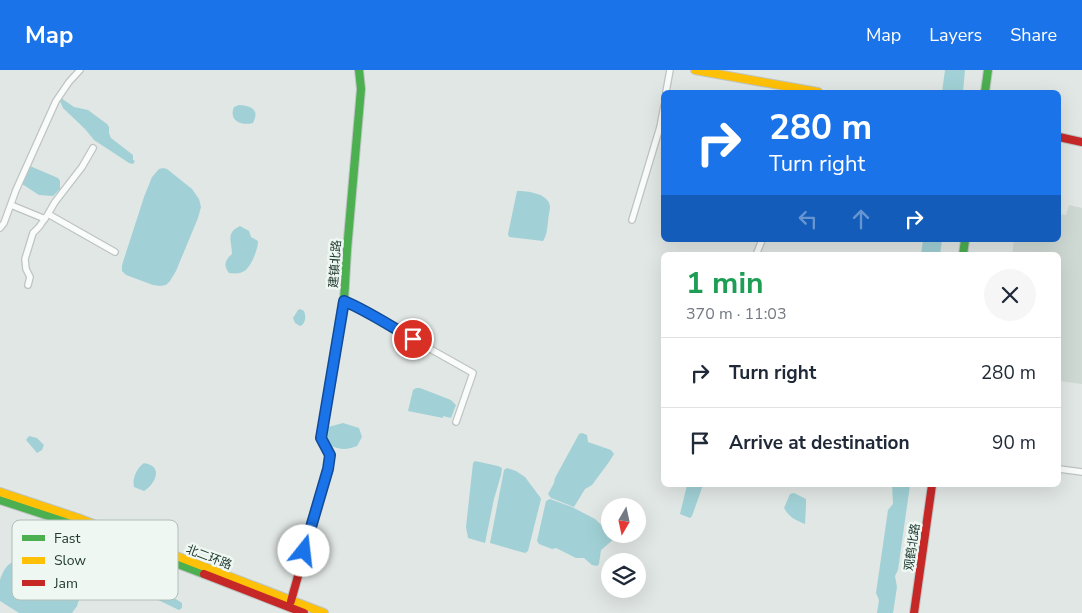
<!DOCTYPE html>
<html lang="en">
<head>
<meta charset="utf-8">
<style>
  :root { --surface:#fff; --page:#f6f6f7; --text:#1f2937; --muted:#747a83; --line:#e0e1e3; --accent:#1a73e8 }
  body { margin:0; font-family:"Nunito Sans","Noto Sans SC",sans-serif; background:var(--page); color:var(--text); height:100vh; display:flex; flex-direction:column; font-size:19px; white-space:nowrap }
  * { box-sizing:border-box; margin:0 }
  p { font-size:16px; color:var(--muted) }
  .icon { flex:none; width:28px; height:28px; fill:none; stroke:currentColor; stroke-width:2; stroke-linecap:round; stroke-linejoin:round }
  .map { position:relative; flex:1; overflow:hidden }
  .sheet { position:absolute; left:661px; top:182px; width:400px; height:235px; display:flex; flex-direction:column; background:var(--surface); border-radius:8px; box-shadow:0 5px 20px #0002 }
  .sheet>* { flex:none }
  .banner { position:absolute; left:661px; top:20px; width:400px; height:152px; border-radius:8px; box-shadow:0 5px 20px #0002; background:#1a73e8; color:#fff; overflow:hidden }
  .needle { width:32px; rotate:189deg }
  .fabs { position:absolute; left:601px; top:428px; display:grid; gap:10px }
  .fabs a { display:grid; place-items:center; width:45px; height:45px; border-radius:50%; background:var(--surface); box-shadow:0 5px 20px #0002; font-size:25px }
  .pin { position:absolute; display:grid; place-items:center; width:42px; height:42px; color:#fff; margin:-21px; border:2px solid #fff; border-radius:50%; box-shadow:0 1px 5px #0007 }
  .me { position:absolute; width:55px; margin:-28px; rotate:16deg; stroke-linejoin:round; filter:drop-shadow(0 0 4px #0008) }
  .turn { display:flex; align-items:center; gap:18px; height:105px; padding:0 25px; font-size:22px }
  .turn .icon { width:65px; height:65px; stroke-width:2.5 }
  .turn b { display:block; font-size:35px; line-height:42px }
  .lanes { display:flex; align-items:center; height:48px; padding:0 25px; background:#0003; justify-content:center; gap:25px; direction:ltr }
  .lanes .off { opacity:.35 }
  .round { display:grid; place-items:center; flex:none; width:52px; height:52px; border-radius:26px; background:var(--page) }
  .summary { display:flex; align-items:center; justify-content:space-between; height:85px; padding:0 25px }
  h1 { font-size:30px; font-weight:700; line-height:38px; color:#1e9e55 }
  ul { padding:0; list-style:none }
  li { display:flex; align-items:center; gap:15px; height:70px; padding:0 25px; border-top:1px solid var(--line) }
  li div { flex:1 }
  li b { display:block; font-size:19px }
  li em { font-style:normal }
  header { display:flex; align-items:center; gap:30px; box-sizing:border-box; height:70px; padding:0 25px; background:var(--accent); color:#fff }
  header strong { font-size:24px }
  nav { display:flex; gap:28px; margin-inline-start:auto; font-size:18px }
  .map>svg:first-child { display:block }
  .built { fill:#cfd9d4 }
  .water { fill:#a1d1d6 }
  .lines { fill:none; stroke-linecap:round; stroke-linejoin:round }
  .street-casing { stroke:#bec4c1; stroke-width:8 }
  .fast-casing { stroke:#bec5c2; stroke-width:10 }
  .slow-casing { stroke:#bec5c2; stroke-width:10 }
  .jam-casing { stroke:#bec5c2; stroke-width:10 }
  .street { stroke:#fafbfb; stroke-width:5.5 }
  .fast { stroke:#4caf50; stroke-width:8 }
  .slow { stroke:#ffc107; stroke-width:8 }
  .jam { stroke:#c62828; stroke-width:8 }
  .route-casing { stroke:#114b97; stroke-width:12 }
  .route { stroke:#1a73e8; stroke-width:9 }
  .labels { text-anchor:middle; stroke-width:5; stroke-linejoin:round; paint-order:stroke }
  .street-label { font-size:12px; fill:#203a32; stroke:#eff7f2 }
  .key { fill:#eff7f2; stroke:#b1beb8; stroke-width:1 }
  .key-label { font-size:14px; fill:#203a32 }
</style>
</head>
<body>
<header>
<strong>Map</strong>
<nav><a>Map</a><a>Layers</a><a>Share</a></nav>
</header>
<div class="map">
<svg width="1082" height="543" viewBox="0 0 1082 543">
  <rect width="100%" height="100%" fill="#e1e7e4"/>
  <path class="built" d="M 1069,135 L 1082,138 L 1082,314 L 1059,311 L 1059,185 L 1012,185 L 1014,170 L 1059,170 L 1059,144 L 1066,145 Z"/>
  <path class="water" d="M 945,0 L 965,0 L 963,22 L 942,22 Z
    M 61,28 L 74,37 L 88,40 L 107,54 L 109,57 L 109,63 L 111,68 L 133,85 L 133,90 L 135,91 L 133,94 L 129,93 L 94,70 L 85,59 L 63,38 L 60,31 Z
    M 239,35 C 251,36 260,39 253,53 C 242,56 228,51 234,37 Z
    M 30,96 L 58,108 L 60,111 L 60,119 L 53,126 L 39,125 L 22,114 Z
    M 163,98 L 167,99 L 192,119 L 199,129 L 201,137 L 198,148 L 176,201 L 170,211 L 166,215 L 160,216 L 153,215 L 126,205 L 122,201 L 122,195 L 144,127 L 152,107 L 159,99 Z
    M 517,121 C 527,121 548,123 550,136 C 550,141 548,147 548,152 C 547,159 547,165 543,171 L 509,167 L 508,164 Z
    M 240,156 L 249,161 L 251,167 L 258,171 C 258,177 256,181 254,187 C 248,200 244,205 229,203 C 223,195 225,190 232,184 C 232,172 225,163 240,156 Z
    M 923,170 L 942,170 L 940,185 L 921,185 Z
    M 300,239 L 304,241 C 306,246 306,254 300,256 L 295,253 L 293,248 L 298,240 Z
    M 416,318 L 420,318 L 451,330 L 456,335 L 451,348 L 443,346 L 443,348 L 408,341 L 413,320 Z
    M 343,353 L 359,358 L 362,367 L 357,376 C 347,380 341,380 331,376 L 327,367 L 328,357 Z
    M 582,363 L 587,365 L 588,372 L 611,380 L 614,384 L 609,392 L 592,415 L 585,419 L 574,437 L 551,428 L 548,424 L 554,413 L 555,408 L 579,364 Z
    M 29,366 L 37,368 L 44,375 L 42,380 L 37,383 L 26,370 Z
    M 475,391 L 498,396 L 502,398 L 501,405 L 494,429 L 485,473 L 468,468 L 466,457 L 473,393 Z
    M 144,393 C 148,394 153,395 155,399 C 159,407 150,418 144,421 L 134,417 C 132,408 137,398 144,393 Z
    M 507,398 L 516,401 L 525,407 L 540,427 L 541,429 L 528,481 L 525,483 L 490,473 L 504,400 Z
    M 687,415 L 703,415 L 692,446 L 690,448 L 680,444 Z
    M 892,415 L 910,415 L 898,500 L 895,506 L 897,517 L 893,543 L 877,543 L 879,530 L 876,523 L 888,440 L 893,434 Z
    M 794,423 L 806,429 L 806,436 L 805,454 C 795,450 789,447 784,438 L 790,424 Z
    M 550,429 L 572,437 L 595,449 L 615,468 L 601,480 L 599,494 L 597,496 L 592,495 L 584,488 L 576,488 L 556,478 L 552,479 L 539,474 L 537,471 L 546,431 Z
    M 14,492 L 25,497 L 28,496 L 34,501 L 42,495 C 53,501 73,513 73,527 L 79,530 L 77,536 L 72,543 L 19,543 L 0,531 C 0,525 0,516 0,510 C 2,503 7,493 14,492 Z
    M 107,502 C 133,508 160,518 182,533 L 182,538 L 179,540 L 156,529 L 120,518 L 105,511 Z"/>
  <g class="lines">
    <defs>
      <path id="street" d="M 666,22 L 670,0
        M 11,135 L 45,149
        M 48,144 L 115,182
        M 632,150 L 660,57 L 664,36
        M 0,158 L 4,153 L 16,120 L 56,31 L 69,12 L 80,0
        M 756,185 L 762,170
        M 28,215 L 30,207 L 26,199 L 25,189 L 33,163 L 39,157 L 48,144 L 55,132 L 82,97 L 93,78
        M 344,231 L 359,238 L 377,249 L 473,303 L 456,352
        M 1059,399 L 1082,402"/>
      <path id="fast" d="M 985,22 L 988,0
        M 963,185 L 965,170
        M 340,256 L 344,231 L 347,180 L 361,19 L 359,0
        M 0,430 L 76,455 L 204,504"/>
      <path id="slow" d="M 695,0 L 818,22
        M 0,422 L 78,448 L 324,543"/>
      <path id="jam" d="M 1059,67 L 1082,72
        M 204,504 L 304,543
        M 291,531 L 328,399 L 330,385 L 321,368 L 340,256
        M 914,543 L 932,415"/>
    </defs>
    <use href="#street" class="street-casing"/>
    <use href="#fast" class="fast-casing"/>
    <use href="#slow" class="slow-casing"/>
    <use href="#jam" class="jam-casing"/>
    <use href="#street" class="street"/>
    <use href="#fast" class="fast"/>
    <use href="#slow" class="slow"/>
    <use href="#jam" class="jam"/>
  </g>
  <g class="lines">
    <defs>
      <path id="route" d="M 304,481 L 328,399 L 330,385 L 321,368 L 344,231 C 368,241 390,256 413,269"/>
    </defs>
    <use href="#route" class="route-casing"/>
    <use href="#route" class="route"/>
  </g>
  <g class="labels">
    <g class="street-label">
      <text transform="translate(335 194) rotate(-86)" y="4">建镇北路</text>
      <text transform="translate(912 477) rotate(-82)" y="4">观鹤北路</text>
      <text transform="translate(209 487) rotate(21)" y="4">北二环路</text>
    </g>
  </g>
  <rect x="12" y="450" width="166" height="80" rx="8" class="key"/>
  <rect x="22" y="465" width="23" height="6" fill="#4caf50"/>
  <rect x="22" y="487" width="23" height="7" fill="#ffc107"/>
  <rect x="22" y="510" width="23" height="6" fill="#c62828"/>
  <g class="key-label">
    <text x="54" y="473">Fast</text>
    <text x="54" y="495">Slow</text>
    <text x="54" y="518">Jam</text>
  </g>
</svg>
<div class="fabs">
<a><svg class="needle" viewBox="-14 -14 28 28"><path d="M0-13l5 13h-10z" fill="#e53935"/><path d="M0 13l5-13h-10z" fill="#747a83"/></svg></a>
<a><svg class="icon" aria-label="layers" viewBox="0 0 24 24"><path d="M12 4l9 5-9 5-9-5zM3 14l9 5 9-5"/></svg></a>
</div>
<div class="pin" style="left:413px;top:269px;background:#d93025"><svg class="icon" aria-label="arrive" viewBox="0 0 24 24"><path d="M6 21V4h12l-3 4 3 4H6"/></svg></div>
<svg class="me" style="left:304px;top:481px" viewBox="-20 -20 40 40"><circle r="19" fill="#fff"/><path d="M0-13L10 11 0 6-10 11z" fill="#1a73e8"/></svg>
<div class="banner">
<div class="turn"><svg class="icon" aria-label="right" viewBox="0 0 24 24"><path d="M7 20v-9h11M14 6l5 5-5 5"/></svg><div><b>280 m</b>Turn right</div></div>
<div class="lanes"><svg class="icon off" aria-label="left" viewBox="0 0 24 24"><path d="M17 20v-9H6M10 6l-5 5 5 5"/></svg><svg class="icon off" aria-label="ahead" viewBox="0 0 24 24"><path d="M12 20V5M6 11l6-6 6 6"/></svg><svg class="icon" aria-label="right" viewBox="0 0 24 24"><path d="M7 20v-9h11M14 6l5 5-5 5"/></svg></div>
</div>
<section class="sheet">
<div class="summary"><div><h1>1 min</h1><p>370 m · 11:03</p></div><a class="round"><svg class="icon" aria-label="close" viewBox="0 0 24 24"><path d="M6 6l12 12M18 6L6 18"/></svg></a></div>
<ul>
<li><svg class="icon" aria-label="right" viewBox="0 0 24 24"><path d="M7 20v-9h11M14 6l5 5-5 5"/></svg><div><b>Turn right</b></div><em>280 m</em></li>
<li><svg class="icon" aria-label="arrive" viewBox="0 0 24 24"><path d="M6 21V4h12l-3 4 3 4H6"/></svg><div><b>Arrive at destination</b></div><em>90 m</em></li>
</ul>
</section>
</div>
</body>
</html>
